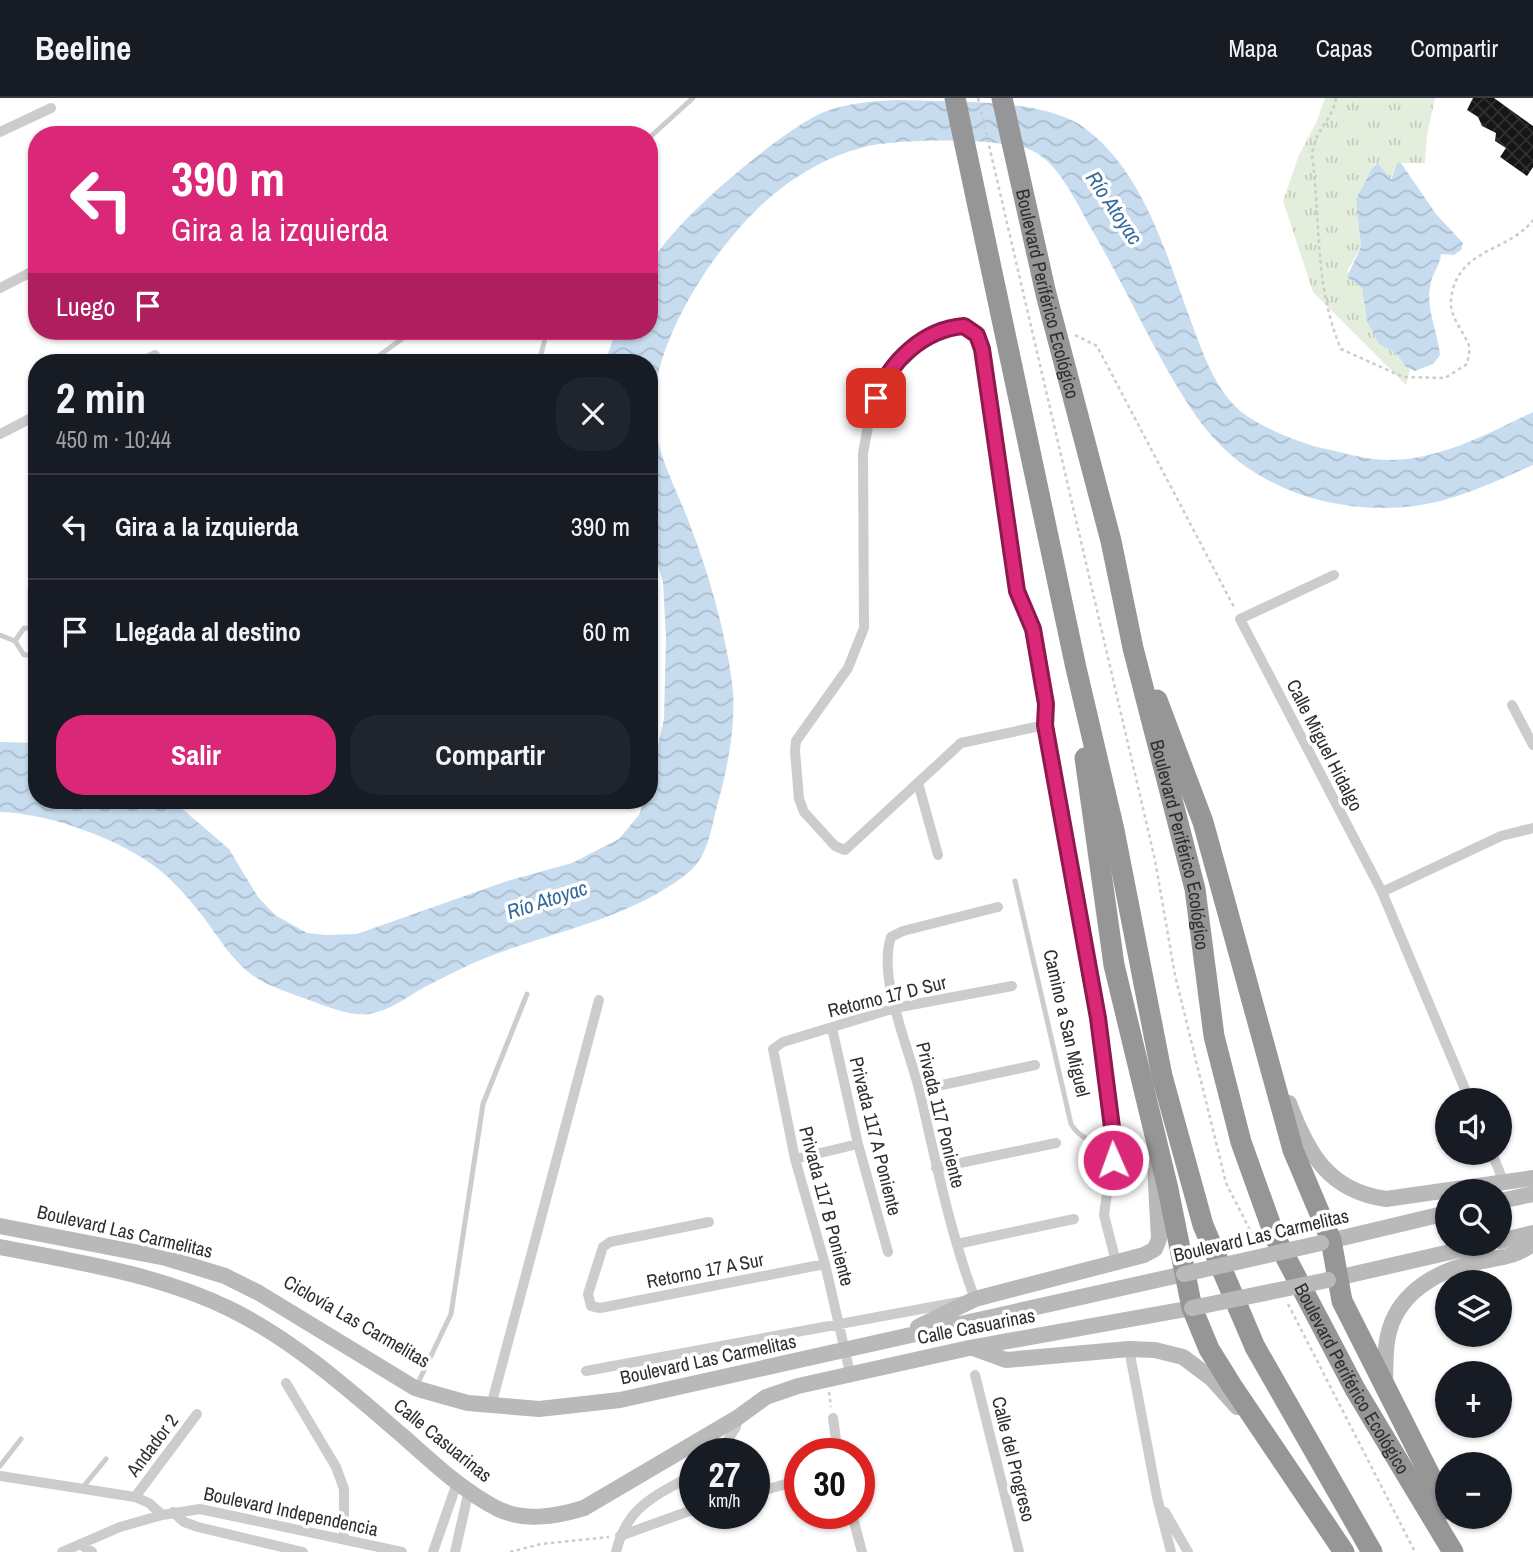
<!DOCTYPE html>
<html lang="es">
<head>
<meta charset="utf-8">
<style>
  :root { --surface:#171b24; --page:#20242c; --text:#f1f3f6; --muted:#9ea1a6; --line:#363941; --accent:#db2777 }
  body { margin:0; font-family:"Archivo Narrow",sans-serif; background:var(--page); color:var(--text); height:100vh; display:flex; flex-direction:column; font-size:26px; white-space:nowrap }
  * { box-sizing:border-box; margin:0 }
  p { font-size:23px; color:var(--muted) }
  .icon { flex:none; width:38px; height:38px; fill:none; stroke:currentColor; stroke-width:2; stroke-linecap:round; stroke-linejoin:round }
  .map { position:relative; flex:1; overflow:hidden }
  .sheet { position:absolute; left:28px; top:256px; width:630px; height:455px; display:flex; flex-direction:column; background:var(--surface); border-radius:28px; box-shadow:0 2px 5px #0004 }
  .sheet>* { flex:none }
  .banner { position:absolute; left:28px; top:28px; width:630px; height:214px; border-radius:28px; box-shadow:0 2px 5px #0004; background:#db2777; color:#fff; overflow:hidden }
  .buttons { position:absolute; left:1435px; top:990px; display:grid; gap:14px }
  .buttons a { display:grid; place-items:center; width:77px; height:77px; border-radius:50%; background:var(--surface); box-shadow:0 2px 5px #0004; font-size:35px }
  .speed { position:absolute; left:679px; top:1340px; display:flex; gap:14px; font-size:35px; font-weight:700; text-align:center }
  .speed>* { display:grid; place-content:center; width:91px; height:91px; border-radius:50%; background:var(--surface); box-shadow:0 2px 5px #0004; line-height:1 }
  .speed small { font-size:18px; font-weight:400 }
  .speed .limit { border:10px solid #d22; background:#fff; color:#111 }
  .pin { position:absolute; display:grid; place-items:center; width:60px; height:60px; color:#fff; margin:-30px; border-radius:14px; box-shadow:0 4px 10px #0006 }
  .me { position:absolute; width:77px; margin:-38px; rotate:358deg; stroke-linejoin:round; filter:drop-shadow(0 0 5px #0008) }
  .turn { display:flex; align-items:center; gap:24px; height:147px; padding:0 28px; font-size:32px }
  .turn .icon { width:91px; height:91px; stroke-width:2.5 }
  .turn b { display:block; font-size:49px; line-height:60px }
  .then { display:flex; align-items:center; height:66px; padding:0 28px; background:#0003; gap:14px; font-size:26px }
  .round { display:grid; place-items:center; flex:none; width:74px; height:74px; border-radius:28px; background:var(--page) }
  .head { display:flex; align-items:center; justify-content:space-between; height:119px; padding:0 28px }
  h1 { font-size:42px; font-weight:700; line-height:52px }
  .primary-button { display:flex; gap:14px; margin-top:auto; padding:14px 28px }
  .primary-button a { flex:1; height:80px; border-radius:28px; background:var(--accent); color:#fff; font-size:28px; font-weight:700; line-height:80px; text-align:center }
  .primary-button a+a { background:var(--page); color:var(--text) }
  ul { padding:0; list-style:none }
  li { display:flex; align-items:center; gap:21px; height:105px; padding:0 28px; border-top:2px solid var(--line) }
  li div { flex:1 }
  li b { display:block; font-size:26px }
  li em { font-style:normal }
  header { display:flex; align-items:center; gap:42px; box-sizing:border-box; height:98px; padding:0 35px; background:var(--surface); border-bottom:2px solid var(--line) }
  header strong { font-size:33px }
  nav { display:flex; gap:38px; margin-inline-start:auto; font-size:24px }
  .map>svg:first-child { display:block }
  .grass { fill:url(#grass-tufts) }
  .water { fill:url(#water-waves) }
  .building { fill:url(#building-cross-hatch) }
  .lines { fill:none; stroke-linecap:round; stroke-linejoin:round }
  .path { stroke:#ccc; stroke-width:2.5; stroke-dasharray:3.5 3.5; stroke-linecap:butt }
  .lane { stroke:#ccc; stroke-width:5 }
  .street { stroke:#ccc; stroke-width:10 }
  .secondary { stroke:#b9b9b9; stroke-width:16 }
  .highway { stroke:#969696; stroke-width:21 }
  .secondary-bridge { stroke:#b9b9b9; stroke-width:16 }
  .route-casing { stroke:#8e194d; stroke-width:18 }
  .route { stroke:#db2777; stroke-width:12 }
  .labels { text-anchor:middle; stroke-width:7; stroke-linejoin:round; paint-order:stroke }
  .street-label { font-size:19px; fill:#2f2f2f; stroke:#fff }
  .water-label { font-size:21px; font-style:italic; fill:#366a99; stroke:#fff }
</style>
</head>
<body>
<header>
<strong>Beeline</strong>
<nav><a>Mapa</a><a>Capas</a><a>Compartir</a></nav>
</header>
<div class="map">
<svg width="1533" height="1454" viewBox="0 0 1533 1454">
  <defs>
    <pattern id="grass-tufts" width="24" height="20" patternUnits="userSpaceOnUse" patternTransform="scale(1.75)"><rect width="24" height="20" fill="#e4eedc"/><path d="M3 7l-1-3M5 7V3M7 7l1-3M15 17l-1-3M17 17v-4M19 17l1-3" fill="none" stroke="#c4ccbd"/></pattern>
    <pattern id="water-waves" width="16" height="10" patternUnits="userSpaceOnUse" patternTransform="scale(1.75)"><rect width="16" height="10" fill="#c7dcef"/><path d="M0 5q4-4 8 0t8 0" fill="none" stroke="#abbdcd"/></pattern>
    <pattern id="building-cross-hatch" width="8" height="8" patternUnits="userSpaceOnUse" patternTransform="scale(1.75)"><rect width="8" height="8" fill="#161616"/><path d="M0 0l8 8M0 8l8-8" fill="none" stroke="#303030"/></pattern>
  </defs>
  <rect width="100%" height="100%" fill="#fff"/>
  <path class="grass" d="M 1325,0 L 1435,0 L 1427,37 L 1425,65 L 1397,65 L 1390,82 L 1380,67 L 1375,66 L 1356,101 L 1361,149 L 1347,173 L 1362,190 L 1367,224 L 1379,246 L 1398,257 L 1410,272 L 1406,287 L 1313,194 L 1283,103 L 1299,57 L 1316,25 Z"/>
  <path class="water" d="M 898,2 C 950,4 1035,0 1079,26 C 1144,70 1166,157 1192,226 C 1203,255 1213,286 1236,309 C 1252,326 1298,344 1321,350 C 1338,353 1356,359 1373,361 C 1428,368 1485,337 1533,314 L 1533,367 C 1497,383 1455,403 1415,408 C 1330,418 1245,389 1196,318 C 1156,260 1128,193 1092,132 C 1078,108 1060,66 1033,53 C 1003,39 907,41 873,47 C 815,59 766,96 730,141 C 695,183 654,254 654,309 C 653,352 676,388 690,427 C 709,476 725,532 732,584 C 737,624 728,669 717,708 C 711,731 708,759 688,775 C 633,819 557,833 493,857 C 469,866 448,877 425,889 C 408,898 390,913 369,916 C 349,918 328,909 309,902 C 290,895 269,889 252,877 C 232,862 219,840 204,820 C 192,804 177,787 162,774 C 124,742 49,715 0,714 L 0,644 L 37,645 L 37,702 L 172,702 L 229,751 L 258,799 L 275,817 L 307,835 L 327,837 L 357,836 L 507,783 L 572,765 L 619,741 L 639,717 L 644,702 L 649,702 L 649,687 L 664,621 L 666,540 L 663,484 L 649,437 L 649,264 L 605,264 L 616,233 L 649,233 C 649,217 645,182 650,169 C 665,129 784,30 824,14 C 847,5 874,3 898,2 Z
    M 1378,65 L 1391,82 L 1397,65 L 1401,65 L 1436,116 L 1463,145 L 1461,152 L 1454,157 L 1441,156 C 1440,169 1431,176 1430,189 C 1426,212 1438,234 1440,257 L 1433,266 L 1415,273 L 1406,269 L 1398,257 L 1379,246 L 1367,224 L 1362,190 L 1347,179 L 1361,149 L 1356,101 L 1373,69 Z"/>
  <path class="building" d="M 1473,0 L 1494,0 L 1533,28 L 1533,69 L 1527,78 L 1500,59 L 1506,50 L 1495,43 L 1496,35 L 1482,28 L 1478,19 L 1467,12 Z"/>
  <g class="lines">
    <path class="path" d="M 978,0 L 1155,762 L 1175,877 L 1226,1085 L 1256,1144
      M 1336,0 C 1332,24 1315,30 1312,57 C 1321,124 1314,188 1341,251 L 1403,279 L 1445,280 L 1467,266 C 1468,260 1471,250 1468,245 C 1460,227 1447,217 1452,195 C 1461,150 1510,153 1533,122
      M 1075,237 L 1097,248 L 1235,511
      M 1288,1206 L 1415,1454
      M 829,1294 L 831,1309
      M 510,1454 L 541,1446 L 609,1439"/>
    <path class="lane" d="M 649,40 L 693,0
      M 370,264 L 413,233
      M 539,264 L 547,233
      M 30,529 L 30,493 L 37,481
      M 37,531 L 24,530 L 15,543 L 24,557 L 37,557
      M 0,537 L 15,543
      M 1015,783 L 1071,1026 C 1082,1044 1095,1043 1114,1045
      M 417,1287 L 451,1216 L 483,1006 L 527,896
      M 0,1368 L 21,1341
      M 83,1389 L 106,1361"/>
    <path class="street" d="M 0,34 L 51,10
      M 0,190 L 37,171
      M 141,264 L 155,257
      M 0,336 L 37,317
      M 1334,477 L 1240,521 L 1382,794 L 1470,1003
      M 1512,607 L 1533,647
      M 1045,627 L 961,645 L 845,752 L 835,748 L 804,714 L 799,701 L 795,653 L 796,643 L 848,570 L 864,530 L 863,355 L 870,318 L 883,282 L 913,249 L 947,230 L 964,228 L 977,237 L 982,251 L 1017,493 L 1033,531 L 1046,606 L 1045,627 L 1098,920 L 1114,1045 L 1104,1117 L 1116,1164
      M 918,685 L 938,757
      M 1382,794 L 1501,738 L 1533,730
      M 832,930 L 858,1046 L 888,1154
      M 919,992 L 1035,967
      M 1492,1055 L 1504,1085
      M 795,1061 L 858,1046
      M 936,1070 L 1056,1045
      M 709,1124 L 610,1144 L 603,1149 L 588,1196 L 591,1208 L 600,1210 L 825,1166
      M 957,1146 L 1074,1121
      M 1129,1251 L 1157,1399 L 1171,1454
      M 586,1273 L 975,1201 C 950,1135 936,1064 920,995 C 910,952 877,880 891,839 L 903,833 L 998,809
      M 850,1275 L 825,1166 L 795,1061 L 773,951 L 783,944 L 895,910 L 1012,888
      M 975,1277 L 1019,1454
      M 286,1285 L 336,1369 L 344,1391 L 344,1441
      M 491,1308 L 599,902
      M 833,1320 L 838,1356
      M 719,1356 L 736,1329 L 737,1320
      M 0,1378 L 135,1399 L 149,1405 L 162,1417 L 200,1411 L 402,1454
      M 754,1395 L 800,1382
      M 135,1399 L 197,1316
      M 173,1414 L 184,1424 L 198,1429 L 303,1454
      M 1165,1414 L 1188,1454
      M 852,1416 L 862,1454
      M 620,1438 L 695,1411
      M 80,1446 L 92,1454
      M 62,1454 L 120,1429 L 162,1417
      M 433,1454 L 457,1385
      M 455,1454 L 469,1392
      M 616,1454 C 628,1405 656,1399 695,1375"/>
    <path class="secondary" d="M 1289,1005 C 1308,1056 1329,1093 1386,1101 L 1533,1080
      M 1500,1103 L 1533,1096
      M 0,1128 L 166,1160 L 225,1178 L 259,1195 L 415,1290 L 439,1297 L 468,1305 L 539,1311 L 620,1302 L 1184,1176
      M 1500,1143 L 1533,1135
      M 1321,1145 L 1447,1115
      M 0,1149 C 77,1164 158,1176 230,1211 C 295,1243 349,1292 404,1339 C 433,1365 462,1392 496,1410 C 524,1424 555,1419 584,1410 L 737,1320 L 766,1299 L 798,1288 L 969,1250 L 1192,1210
      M 1328,1182 L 1485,1146
      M 918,1229 L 975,1201 L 1144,1157 L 1155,1151 L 1159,1141 L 1155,1067
      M 973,1250 L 1006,1262 L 1129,1251 L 1155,1252 L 1183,1259 L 1211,1280 L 1237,1309
      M 1385,1285 C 1386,1267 1384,1248 1390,1230 C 1402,1192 1441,1171 1477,1164 C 1497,1160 1518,1159 1533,1145"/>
    <g class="highway">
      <path d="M 955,0 L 1076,570 L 1114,732 L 1162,978 L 1203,1127 L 1255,1249 L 1372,1454"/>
      <path id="s1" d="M 1002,0 L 1046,196 L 1111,443 L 1133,550 L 1195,791 L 1214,938 L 1241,1044 L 1275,1139 L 1355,1291 L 1453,1454"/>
      <path d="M 1157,602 L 1203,724 L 1293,1052 L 1331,1142 L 1342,1203 L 1447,1411"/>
      <path d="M 1085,660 L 1114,867 L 1168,1091 L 1192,1210 L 1209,1251 L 1232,1288 L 1344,1454"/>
    </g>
    <path class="secondary-bridge" d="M 1184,1176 L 1321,1145
      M 1192,1210 L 1328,1182"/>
  </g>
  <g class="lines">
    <defs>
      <path id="route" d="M 876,300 C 890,263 924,231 964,228 L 977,237 L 982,251 L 1017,493 L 1033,531 L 1046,606 L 1045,627 L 1098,920 L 1114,1045 L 1113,1062"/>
    </defs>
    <use href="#route" class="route-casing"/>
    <use href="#route" class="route"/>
  </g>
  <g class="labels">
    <g class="street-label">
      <text dy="7" stroke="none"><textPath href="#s1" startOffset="201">Boulevard Periférico Ecológico</textPath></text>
      <text transform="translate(1325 647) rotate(63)" y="7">Calle Miguel Hidalgo</text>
      <text dy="7" stroke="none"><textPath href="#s1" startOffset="768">Boulevard Periférico Ecológico</textPath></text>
      <text transform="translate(887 898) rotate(-14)" y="7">Retorno 17 D Sur</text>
      <text transform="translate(1067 925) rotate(77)" y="7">Camino a San Miguel</text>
      <text transform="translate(941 1017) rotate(76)" y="7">Privada 117 Poniente</text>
      <text transform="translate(876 1038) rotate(76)" y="7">Privada 117 A Poniente</text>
      <text transform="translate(827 1108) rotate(75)" y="7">Privada 117 B Poniente</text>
      <text transform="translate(125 1133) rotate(13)" y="7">Boulevard Las Carmelitas</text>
      <text transform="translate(1261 1137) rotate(-13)" y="7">Boulevard Las Carmelitas</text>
      <text transform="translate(705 1172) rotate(-11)" y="7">Retorno 17 A Sur</text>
      <text transform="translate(357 1223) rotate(30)" y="7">Ciclovía Las Carmelitas</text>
      <text transform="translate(976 1228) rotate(-11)" y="7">Calle Casuarinas</text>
      <text transform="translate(708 1261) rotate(-12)" y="7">Boulevard Las Carmelitas</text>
      <text dy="7" stroke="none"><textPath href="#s1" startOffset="1334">Boulevard Periférico Ecológico</textPath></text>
      <text transform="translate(443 1342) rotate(39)" y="7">Calle Casuarinas</text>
      <text transform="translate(152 1347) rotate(-53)" y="7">Andador 2</text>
      <text transform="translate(1014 1361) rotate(76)" y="7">Calle del Progreso</text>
      <text transform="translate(291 1413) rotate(12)" y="7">Boulevard Independencia</text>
    </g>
    <g class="water-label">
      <text transform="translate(1114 110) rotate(56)" y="7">Río Atoyac</text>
      <text transform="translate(547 802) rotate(-18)" y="7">Río Atoyac</text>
    </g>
  </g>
</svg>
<div class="buttons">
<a><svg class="icon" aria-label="sound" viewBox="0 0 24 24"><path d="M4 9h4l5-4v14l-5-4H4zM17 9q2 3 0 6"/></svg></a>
<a><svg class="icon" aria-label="search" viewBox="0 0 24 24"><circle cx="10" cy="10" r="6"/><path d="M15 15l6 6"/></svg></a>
<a><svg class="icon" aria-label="layers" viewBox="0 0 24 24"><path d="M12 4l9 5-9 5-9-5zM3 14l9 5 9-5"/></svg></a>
<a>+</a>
<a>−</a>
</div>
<div class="speed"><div>27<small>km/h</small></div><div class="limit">30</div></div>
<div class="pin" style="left:876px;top:300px;background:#d93025"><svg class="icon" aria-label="arrive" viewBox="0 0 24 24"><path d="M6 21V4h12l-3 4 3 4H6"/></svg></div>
<svg class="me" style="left:1113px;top:1062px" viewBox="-20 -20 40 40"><circle r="17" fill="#db2777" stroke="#fff" stroke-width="3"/><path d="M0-11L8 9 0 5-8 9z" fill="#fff"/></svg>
<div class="banner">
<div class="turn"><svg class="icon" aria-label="left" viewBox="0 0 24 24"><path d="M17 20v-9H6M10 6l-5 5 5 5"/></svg><div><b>390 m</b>Gira a la izquierda</div></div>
<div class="then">Luego<svg class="icon" aria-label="arrive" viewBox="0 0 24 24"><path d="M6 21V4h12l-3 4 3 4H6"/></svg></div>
</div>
<section class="sheet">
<div class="head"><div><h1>2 min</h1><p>450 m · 10:44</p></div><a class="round"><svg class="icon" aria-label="close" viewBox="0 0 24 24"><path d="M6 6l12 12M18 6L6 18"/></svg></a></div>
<ul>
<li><svg class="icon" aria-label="left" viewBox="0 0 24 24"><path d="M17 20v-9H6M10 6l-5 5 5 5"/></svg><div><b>Gira a la izquierda</b></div><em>390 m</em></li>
<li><svg class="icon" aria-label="arrive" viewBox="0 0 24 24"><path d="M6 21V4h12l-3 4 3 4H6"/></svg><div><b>Llegada al destino</b></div><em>60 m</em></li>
</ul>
<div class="primary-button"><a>Salir</a><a>Compartir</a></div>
</section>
</div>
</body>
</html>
